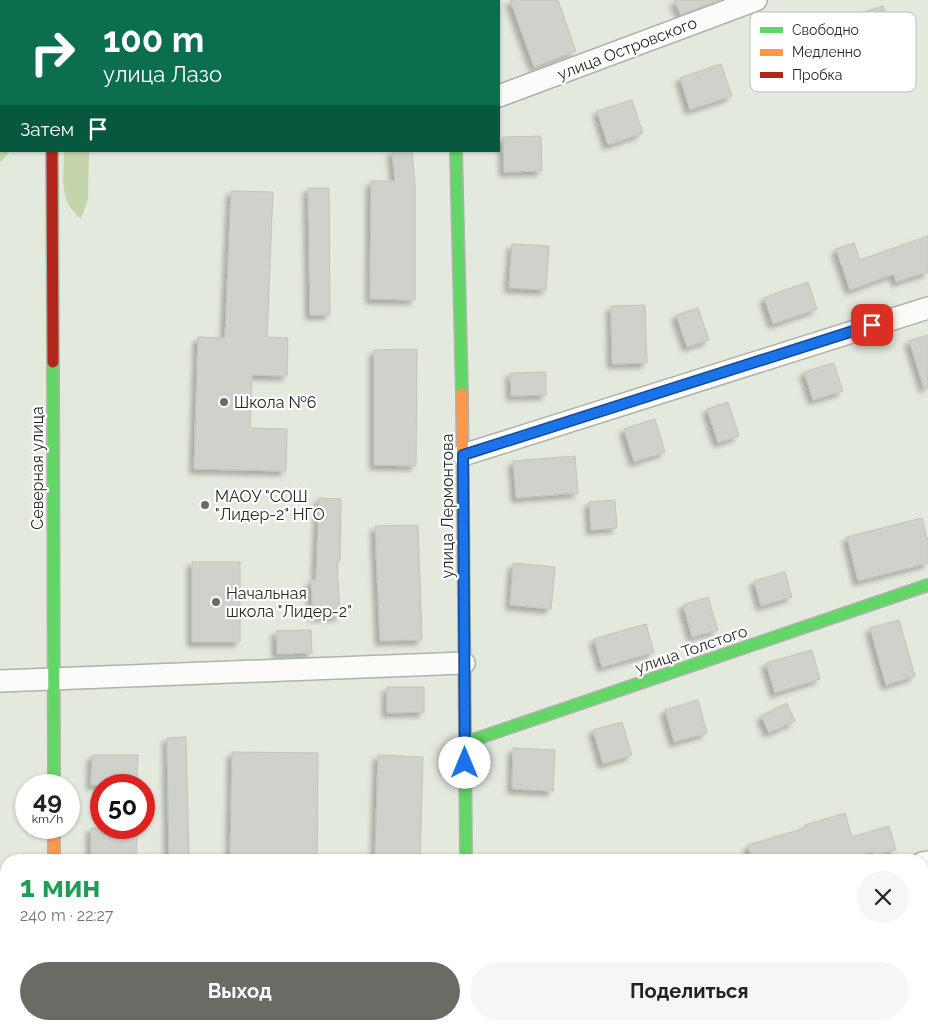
<!DOCTYPE html>
<html lang="ru">
<head>
<meta charset="utf-8">
<style>
  :root { --surface:#fff; --page:#f6f6f6; --text:#222; --muted:#767676; --accent:#686c64 }
  body { margin:0; font-family:Raleway,sans-serif; background:var(--page); color:var(--text); height:100vh; display:flex; flex-direction:column; font-size:19px; white-space:nowrap }
  * { box-sizing:border-box; margin:0 }
  p { font-size:16px; color:var(--muted) }
  .icon { flex:none; width:28px; height:28px; fill:none; stroke:currentColor; stroke-width:2; stroke-linecap:round; stroke-linejoin:round }
  .map { position:relative; flex:1; overflow:hidden }
  .sheet { position:absolute; left:0px; top:854px; width:929px; height:176px; display:flex; flex-direction:column; background:var(--surface); border-radius:20px 20px 0 0; box-shadow:0 1px 4px #0004 }
  .sheet>* { flex:none }
  .banner { position:absolute; left:0px; top:0px; width:500px; height:152px; box-shadow:0 1px 4px #0004; background:#0b6e4f; color:#fff; overflow:hidden }
  .speed { position:absolute; left:15px; top:774px; display:flex; gap:10px; font-size:25px; font-weight:700; text-align:center }
  .speed>* { display:grid; place-content:center; width:65px; height:65px; border-radius:50%; background:var(--surface); box-shadow:0 1px 4px #0004; line-height:1 }
  .speed small { font-size:12px; font-weight:400 }
  .speed .limit { border:8px solid #d22; background:#fff; color:#111 }
  .pin { position:absolute; display:grid; place-items:center; width:42px; height:42px; color:#fff; margin:-21px; border-radius:10px; box-shadow:0 2px 8px #0006 }
  .me { position:absolute; width:55px; margin:-28px; rotate:0deg; stroke-linejoin:round; filter:drop-shadow(0 0 4px #0008) }
  .turn { display:flex; align-items:center; gap:18px; height:105px; padding:0 20px; font-size:22px }
  .turn .icon { width:65px; height:65px; stroke-width:2.5 }
  .turn b { display:block; font-size:35px; line-height:42px }
  .then { display:flex; align-items:center; height:48px; padding:0 20px; background:#0003; gap:10px; font-size:19px }
  .round { display:grid; place-items:center; flex:none; width:52px; height:52px; border-radius:26px; background:var(--page) }
  .overview { display:flex; align-items:center; justify-content:space-between; height:85px; padding:0 20px }
  h1 { font-size:30px; font-weight:700; line-height:38px; color:#1e9e55 }
  .cta { display:flex; gap:10px; margin-top:auto; padding:10px 20px }
  .cta a { flex:1; height:58px; border-radius:30px; background:var(--accent); color:#fff; font-size:20px; font-weight:700; line-height:58px; text-align:center }
  .cta a+a { background:var(--page); color:var(--text) }
  .map>svg:first-child { display:block }
  .green { fill:#c4d5ab }
  .building { fill:#cfd2ca; stroke:#c0c4bb; filter:url(#shadow) }
  .lines { fill:none; stroke-linecap:round; stroke-linejoin:round }
  .street-casing { stroke:#aeb2a9; stroke-width:24 }
  .fast-casing { stroke:#aeb2a9; stroke-width:14 }
  .slow-casing { stroke:#aeb2a9; stroke-width:14 }
  .jam-casing { stroke:#aeb2a9; stroke-width:14 }
  .street { stroke:#fbfcfa; stroke-width:21 }
  .fast { stroke:#63d668; stroke-width:11 }
  .slow { stroke:#ff974d; stroke-width:11 }
  .jam { stroke:#b3261e; stroke-width:11 }
  .route-casing { stroke:#114b97; stroke-width:12 }
  .route { stroke:#1a73e8; stroke-width:9 }
  .poi-dot { fill:#686c64; stroke:#fff; stroke-width:2 }
  .labels { text-anchor:middle; stroke-width:4.5; stroke-linejoin:round; paint-order:stroke }
  .street-label { font-size:16px; fill:#262922; stroke:#fff }
  .poi-label { font-size:16px; fill:#262922; stroke:#fff; text-anchor:start }
  .key { fill:#fff; stroke:#bebfbd; stroke-width:1 }
  .key-label { font-size:14px; fill:#262922 }
</style>
</head>
<body>
<div class="map">
<svg width="928" height="1029" viewBox="0 0 928 1029">
  <defs>
    <filter id="shadow"><feDropShadow dx="-4.5" dy="4.5" stdDeviation="2.5" flood-color="#0004"/></filter>
  </defs>
  <rect width="100%" height="100%" fill="#e4e9de"/>
  <path class="green" d="M 0,20 L 1,151 L 10,151 L 0,163 Z
    M 64,151 L 89,151 L 88,199 L 81,219 C 58,200 64,179 64,151 Z"/>
  <path class="building" d="M 510,0 L 558,0 L 576,51 L 534,67 Z
    M 674,0 L 720,0 L 681,15 Z
    M 883,6 L 893,36 L 859,47 L 849,17 Z
    M 721,64 L 732,96 L 690,110 L 680,78 Z
    M 632,100 L 643,133 L 608,145 L 597,111 Z
    M 541,136 L 542,171 L 504,172 L 503,137 Z
    M 392,151 L 412,151 L 415,185 L 415,300 L 370,299 L 371,181 L 395,181 Z
    M 308,188 L 329,188 L 330,315 L 310,315 Z
    M 231,191 L 273,192 L 267,337 L 288,338 L 287,376 L 252,375 L 250,428 L 287,429 L 286,471 L 194,469 L 198,337 L 225,338 Z
    M 928,236 L 928,272 L 896,282 L 894,274 L 850,290 L 836,249 L 854,243 L 860,260 Z
    M 512,244 L 549,246 L 546,290 L 509,288 Z
    M 808,282 L 817,309 L 773,324 L 764,298 Z
    M 645,305 L 647,363 L 612,364 L 611,306 Z
    M 698,308 L 709,340 L 687,347 L 676,315 Z
    M 928,335 L 928,388 L 924,388 L 909,341 Z
    M 417,349 L 416,466 L 374,465 L 374,350 Z
    M 834,363 L 843,391 L 813,400 L 804,372 Z
    M 546,372 L 546,395 L 511,396 L 510,373 Z
    M 728,402 L 739,436 L 718,443 L 707,409 Z
    M 655,419 L 665,452 L 634,462 L 624,429 Z
    M 575,456 L 578,493 L 516,498 L 513,461 Z
    M 319,498 L 341,499 L 340,561 L 337,561 L 340,616 L 313,617 L 311,580 L 316,580 Z
    M 615,500 L 617,528 L 591,530 L 589,502 Z
    M 922,518 L 928,541 L 928,563 L 858,581 L 847,537 Z
    M 418,525 L 422,640 L 380,641 L 375,526 Z
    M 192,562 L 240,562 L 240,642 L 192,642 Z
    M 513,563 L 555,567 L 551,609 L 510,605 Z
    M 785,572 L 792,597 L 761,606 L 754,581 Z
    M 708,597 L 718,630 L 692,637 L 683,605 Z
    M 899,620 L 915,676 L 886,685 L 870,628 Z
    M 646,624 L 654,652 L 602,667 L 594,639 Z
    M 311,630 L 312,653 L 277,654 L 276,631 Z
    M 812,650 L 820,679 L 775,693 L 766,663 Z
    M 387,687 L 424,687 L 424,712 L 387,713 Z
    M 698,700 L 707,733 L 674,742 L 665,710 Z
    M 787,703 L 795,721 L 769,733 L 761,716 Z
    M 622,722 L 632,755 L 603,764 L 593,730 Z
    M 186,737 L 189,856 L 169,857 L 167,738 Z
    M 513,748 L 555,750 L 553,791 L 512,789 Z
    M 232,752 L 318,753 L 317,860 L 230,860 Z
    M 92,755 L 138,755 L 137,785 L 91,785 Z
    M 378,755 L 423,757 L 420,860 L 375,860 Z
    M 845,813 L 852,837 L 889,826 L 896,850 L 874,856 L 873,852 L 847,860 L 752,860 L 748,845 L 806,828 L 805,825 Z
    M 91,828 L 137,828 L 136,860 L 91,860 Z"/>
  <g class="lines">
    <defs>
      <path id="street" d="M 499,96 L 756,0
        M 463,455 L 928,308
        M 0,681 L 464,663
        M 922,863 L 928,862
        M 0,911 L 6,911"/>
      <path id="fast" d="M 52,0 L 52,1
        M 456,151 L 462,394
        M 53,362 L 54,785
        M 464,615 L 466,860
        M 464,743 L 928,585"/>
      <path id="slow" d="M 462,394 L 464,615
        M 54,828 L 54,860
        M 55,1024 L 55,1029
        M 463,1024 L 464,1029"/>
      <path id="jam" d="M 370,0 L 380,1
        M 52,151 L 53,362"/>
    </defs>
    <use href="#street" class="street-casing"/>
    <use href="#fast" class="fast-casing"/>
    <use href="#slow" class="slow-casing"/>
    <use href="#jam" class="jam-casing"/>
    <use href="#street" class="street"/>
    <use href="#fast" class="fast"/>
    <use href="#slow" class="slow"/>
    <use href="#jam" class="jam"/>
  </g>
  <g class="lines">
    <defs>
      <path id="route" d="M 465,763 L 463,455 L 872,325"/>
    </defs>
    <use href="#route" class="route-casing"/>
    <use href="#route" class="route"/>
  </g>
  <g class="poi-dot">
    <circle cx="224" cy="402" r="5"/>
    <circle cx="205" cy="505" r="5"/>
    <circle cx="216" cy="602" r="5"/>
  </g>
  <g class="labels">
    <g class="street-label">
      <text transform="translate(627 48) rotate(-21)" y="6">улица Островского</text>
      <text transform="translate(37 468) rotate(-90)" y="6">Северная улица</text>
      <text transform="translate(447 506) rotate(-90)" y="6">улица Лермонтова</text>
      <text transform="translate(691 649) rotate(-19)" y="6">улица Толстого</text>
    </g>
    <g class="poi-label">
      <text x="234" y="408">Школа №6</text>
      <text x="215" y="502">МАОУ "СОШ<tspan x="215" dy="18">"Лидер-2" НГО</tspan></text>
      <text x="226" y="599">Начальная<tspan x="226" dy="18">школа "Лидер-2"</tspan></text>
    </g>
  </g>
  <rect x="750" y="12" width="166" height="80" rx="8" class="key"/>
  <rect x="760" y="27" width="23" height="6" fill="#63d668"/>
  <rect x="760" y="49" width="23" height="7" fill="#ff974d"/>
  <rect x="760" y="72" width="23" height="6" fill="#b3261e"/>
  <g class="key-label">
    <text x="792" y="35">Свободно</text>
    <text x="792" y="57">Медленно</text>
    <text x="792" y="80">Пробка</text>
  </g>
</svg>
<div class="speed"><div>49<small>km/h</small></div><div class="limit">50</div></div>
<div class="pin" style="left:872px;top:325px;background:#d93025"><svg class="icon" aria-label="arrive" viewBox="0 0 24 24"><path d="M6 21V4h12l-3 4 3 4H6"/></svg></div>
<svg class="me" style="left:465px;top:763px" viewBox="-20 -20 40 40"><circle r="19" fill="#fff"/><path d="M0-13L10 11 0 6-10 11z" fill="#1a73e8"/></svg>
<div class="banner">
<div class="turn"><svg class="icon" aria-label="right" viewBox="0 0 24 24"><path d="M7 20v-9h11M14 6l5 5-5 5"/></svg><div><b>100 m</b>улица Лазо</div></div>
<div class="then">Затем<svg class="icon" aria-label="arrive" viewBox="0 0 24 24"><path d="M6 21V4h12l-3 4 3 4H6"/></svg></div>
</div>
<section class="sheet">
<div class="overview"><div><h1>1 мин</h1><p>240 m · 22:27</p></div><a class="round"><svg class="icon" aria-label="close" viewBox="0 0 24 24"><path d="M6 6l12 12M18 6L6 18"/></svg></a></div>
<div class="cta"><a>Выход</a><a>Поделиться</a></div>
</section>
</div>
</body>
</html>
